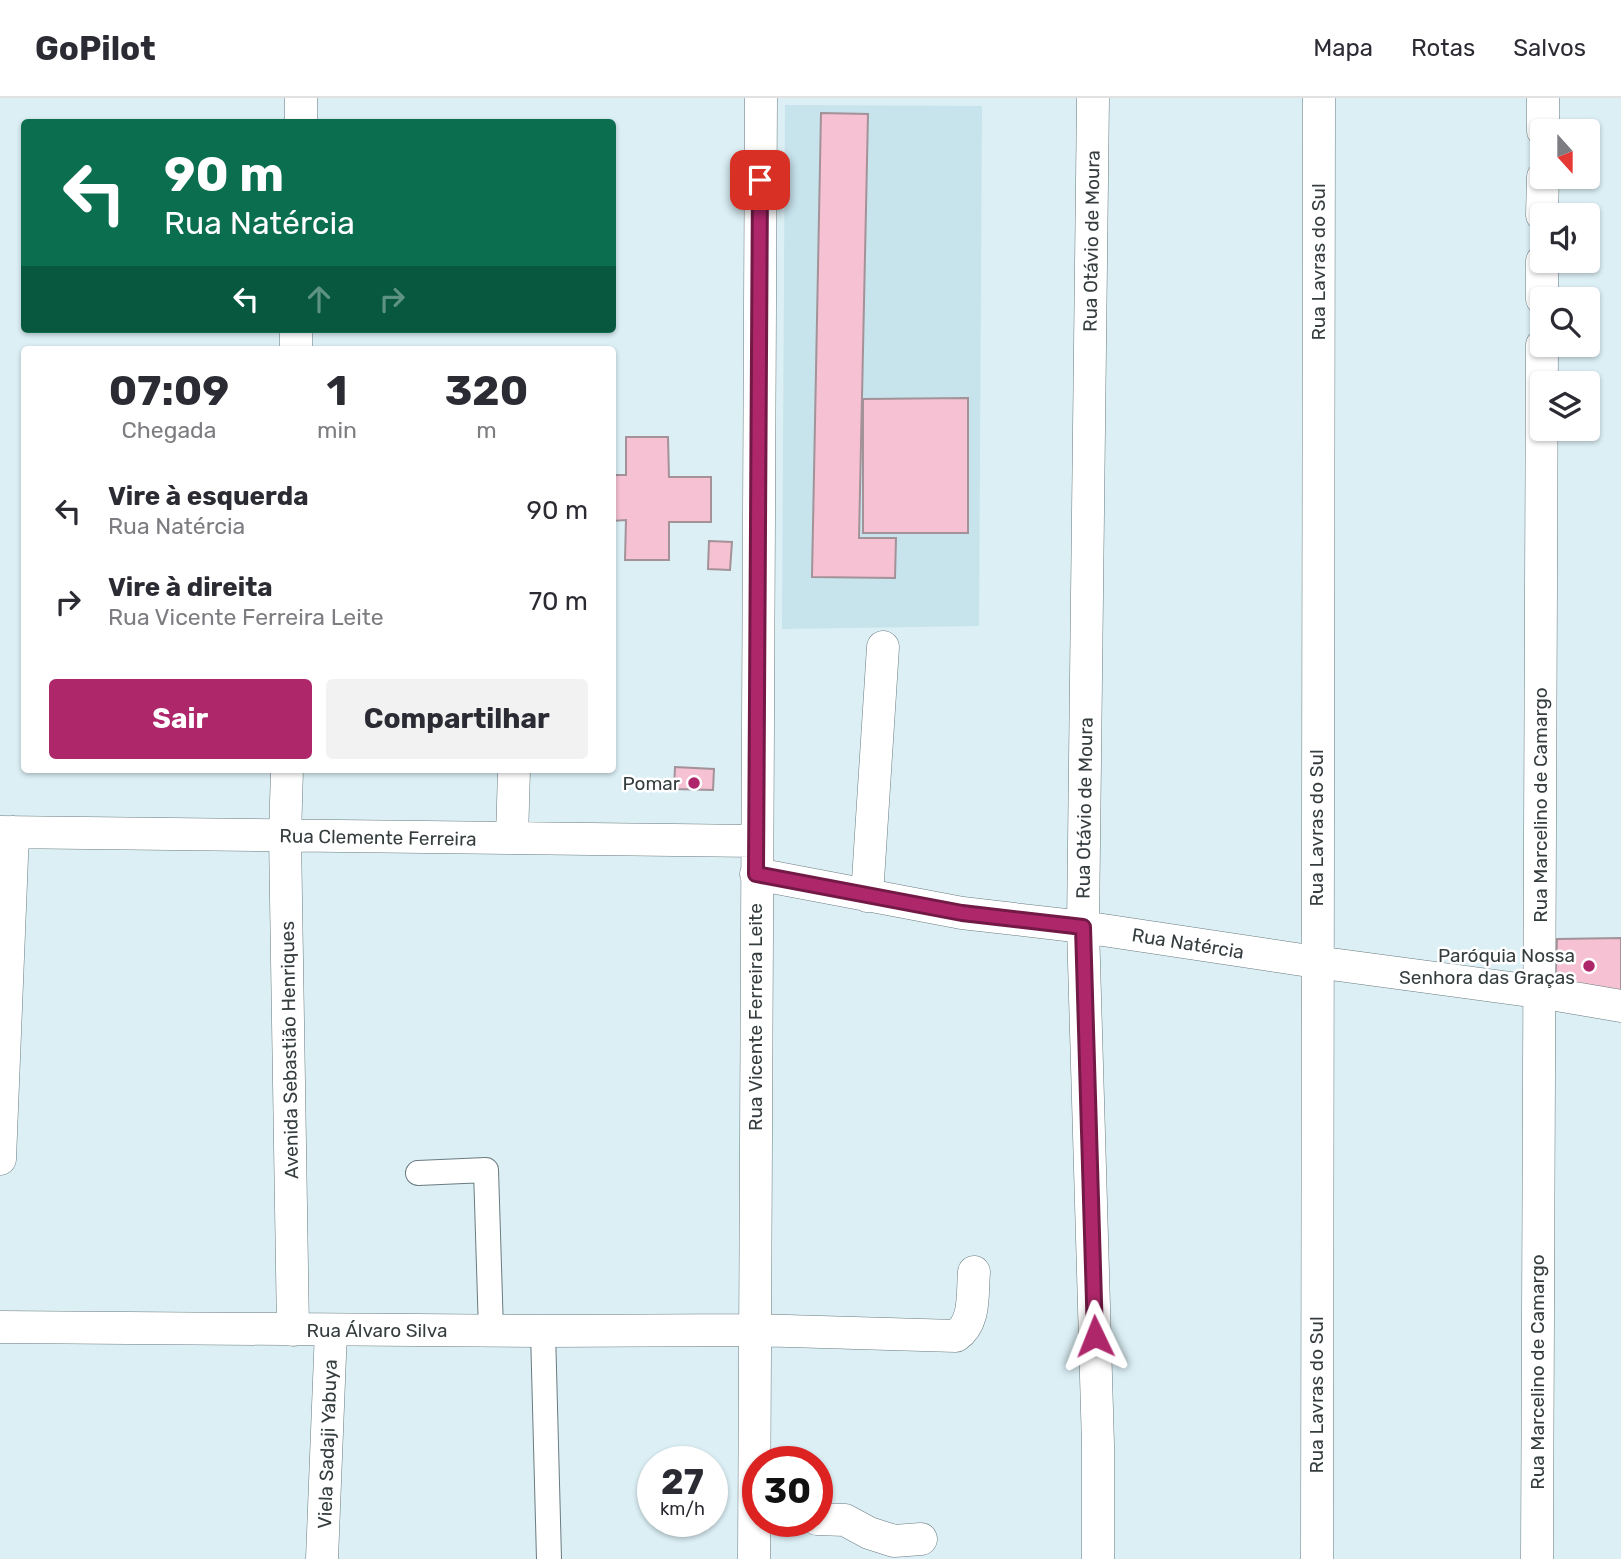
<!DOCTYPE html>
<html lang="pt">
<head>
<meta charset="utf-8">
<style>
  :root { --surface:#fff; --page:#f2f2f3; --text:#2b2b33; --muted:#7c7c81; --line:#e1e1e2; --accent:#af276b }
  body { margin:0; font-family:Rubik,sans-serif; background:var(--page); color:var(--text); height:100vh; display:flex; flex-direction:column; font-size:26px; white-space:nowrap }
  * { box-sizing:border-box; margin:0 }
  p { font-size:23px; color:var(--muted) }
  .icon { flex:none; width:38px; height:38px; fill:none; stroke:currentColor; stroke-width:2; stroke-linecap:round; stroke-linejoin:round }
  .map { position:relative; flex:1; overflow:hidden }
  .side { position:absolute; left:21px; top:248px; width:595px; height:427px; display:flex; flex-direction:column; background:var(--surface); border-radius:7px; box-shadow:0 2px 5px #0004 }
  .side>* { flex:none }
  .hud { position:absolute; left:21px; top:21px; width:595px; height:214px; border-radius:7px; box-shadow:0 2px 5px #0004; background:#0b6e4f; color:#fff; overflow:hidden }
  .needle { width:46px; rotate:159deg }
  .controls { position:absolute; left:1530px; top:21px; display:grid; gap:14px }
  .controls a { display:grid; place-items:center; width:70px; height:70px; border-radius:7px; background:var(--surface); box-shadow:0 2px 5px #0004; font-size:35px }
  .speed { position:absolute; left:637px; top:1348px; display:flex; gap:14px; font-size:35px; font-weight:700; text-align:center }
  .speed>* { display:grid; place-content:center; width:91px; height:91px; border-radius:50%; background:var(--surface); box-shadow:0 2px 5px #0004; line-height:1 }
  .speed small { font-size:18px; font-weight:400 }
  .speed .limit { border:10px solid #d22; background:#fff; color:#111 }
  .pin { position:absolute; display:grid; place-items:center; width:60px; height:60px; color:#fff; margin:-30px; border-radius:14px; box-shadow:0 4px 10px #0006 }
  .me { position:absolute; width:77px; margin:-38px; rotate:358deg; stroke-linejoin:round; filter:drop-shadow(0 0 5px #0008) }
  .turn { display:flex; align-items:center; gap:24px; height:147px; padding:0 28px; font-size:32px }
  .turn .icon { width:91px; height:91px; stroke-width:2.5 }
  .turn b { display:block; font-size:49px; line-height:60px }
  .lanes { display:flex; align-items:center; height:66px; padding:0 28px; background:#0003; justify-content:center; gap:35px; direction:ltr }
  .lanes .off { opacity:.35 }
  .eta { display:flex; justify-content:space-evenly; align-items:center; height:119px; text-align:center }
  .eta b { font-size:42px; font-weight:700; line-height:49px }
  .button { display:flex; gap:14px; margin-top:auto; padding:14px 28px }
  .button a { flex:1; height:80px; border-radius:7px; background:var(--accent); color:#fff; font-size:28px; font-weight:700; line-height:80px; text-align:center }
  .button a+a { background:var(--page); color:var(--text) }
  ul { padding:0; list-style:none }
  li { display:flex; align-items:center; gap:21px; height:91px; padding:0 28px }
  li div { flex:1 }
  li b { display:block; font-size:26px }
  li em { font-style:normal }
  header { display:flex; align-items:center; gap:42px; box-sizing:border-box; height:98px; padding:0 35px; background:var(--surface); border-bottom:2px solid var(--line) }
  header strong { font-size:33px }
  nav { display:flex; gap:38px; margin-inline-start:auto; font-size:24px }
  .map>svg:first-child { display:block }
  .built { fill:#c7e3ec }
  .building { fill:#f5c1d3; stroke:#a39298; stroke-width:2 }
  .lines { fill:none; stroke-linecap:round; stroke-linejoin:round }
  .pedestrian-casing { stroke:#6a7b81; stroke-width:26 }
  .minor-casing { stroke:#6a7b81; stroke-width:33 }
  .pedestrian { stroke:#fff; stroke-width:24 }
  .minor { stroke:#fff; stroke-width:32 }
  .route-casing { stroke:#721946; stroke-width:18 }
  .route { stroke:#af276b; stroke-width:12 }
  .poi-dot { fill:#af276b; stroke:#fff; stroke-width:2.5 }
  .labels { text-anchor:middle; stroke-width:5; stroke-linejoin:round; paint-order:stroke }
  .street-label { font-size:19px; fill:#353d3f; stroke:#fff }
  .poi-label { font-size:19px; fill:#353d3f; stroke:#fff; text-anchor:end }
</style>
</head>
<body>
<header>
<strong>GoPilot</strong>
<nav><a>Mapa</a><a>Rotas</a><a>Salvos</a></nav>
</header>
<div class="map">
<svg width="1621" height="1461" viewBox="0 0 1621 1461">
  <rect width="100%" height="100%" fill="#dbeff5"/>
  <path class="built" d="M 785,7 L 982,8 L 979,528 L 782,531 Z"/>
  <path class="building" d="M 821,15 L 868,16 L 859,440 L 896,440 L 895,480 L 812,479 Z
    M 968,300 L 968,435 L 863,435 L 863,301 Z
    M 626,339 L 668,339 L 669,379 L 711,379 L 711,424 L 669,424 L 669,462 L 625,462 L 626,422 L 612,423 L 612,377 L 626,377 Z
    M 709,443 L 732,444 L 730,472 L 708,471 Z
    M 675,669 L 714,671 L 713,692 L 674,691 Z
    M 1621,840 L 1621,903 L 1555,894 L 1557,841 Z"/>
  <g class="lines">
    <defs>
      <path id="pedestrian" d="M 418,1075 L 486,1072 L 491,1233
        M 543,1233 L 549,1461"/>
      <path id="minor" d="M 1093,0 L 1083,829 L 1098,1347 L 1098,1461
        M 301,24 L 301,0
        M 1543,33 L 1543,0
        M 1542,117 L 1543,79
        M 1542,201 L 1542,163
        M 296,252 L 296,231
        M 287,672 L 285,738 L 293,1232
        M 0,734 L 756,743
        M 512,740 L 514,672
        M 756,776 L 962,815 L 1083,829 L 1316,864 L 1539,894 L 1621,908
        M 867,798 L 883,549
        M 0,1061 L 13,734
        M 0,1229 L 543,1233 L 754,1232 L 956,1238 C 976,1224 972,1197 974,1174
        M 817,1421 L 845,1422 L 869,1435 L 894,1443 L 921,1441
        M 322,1461 L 331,1232
        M 754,1461 L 761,0
        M 1317,1461 L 1319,0
        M 1537,1461 L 1542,247"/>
    </defs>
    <use href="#pedestrian" class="pedestrian-casing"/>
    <use href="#minor" class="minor-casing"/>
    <use href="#pedestrian" class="pedestrian"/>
    <use href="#minor" class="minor"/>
  </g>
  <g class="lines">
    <defs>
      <path id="route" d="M 760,82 L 756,776 L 962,815 L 1083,829 L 1095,1238"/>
    </defs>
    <use href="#route" class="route-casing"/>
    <use href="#route" class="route"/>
  </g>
  <g class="poi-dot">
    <circle cx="694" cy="685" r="7"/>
    <circle cx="1589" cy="868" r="7"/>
  </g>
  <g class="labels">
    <g class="street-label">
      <text transform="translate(1091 143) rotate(-89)" y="7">Rua Otávio de Moura</text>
      <text transform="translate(1318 164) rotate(-90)" y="7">Rua Lavras do Sul</text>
      <text transform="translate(1540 707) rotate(-90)" y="7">Rua Marcelino de Camargo</text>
      <text transform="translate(1084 710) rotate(-89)" y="7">Rua Otávio de Moura</text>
      <text transform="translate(1316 730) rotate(-90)" y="7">Rua Lavras do Sul</text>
      <text transform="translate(378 739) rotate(1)" y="7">Rua Clemente Ferreira</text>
      <text transform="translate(1188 845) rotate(9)" y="7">Rua Natércia</text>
      <text transform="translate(755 919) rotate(-90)" y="7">Rua Vicente Ferreira Leite</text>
      <text transform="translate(289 952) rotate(-91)" y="7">Avenida Sebastião Henriques</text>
      <text x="377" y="1239">Rua Álvaro Silva</text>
      <text transform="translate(1537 1274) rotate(-90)" y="7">Rua Marcelino de Camargo</text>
      <text transform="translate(1316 1297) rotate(-90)" y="7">Rua Lavras do Sul</text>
      <text transform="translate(327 1346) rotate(-88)" y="7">Viela Sadaji Yabuya</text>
    </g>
    <g class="poi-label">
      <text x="680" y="692">Pomar</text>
      <text x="1575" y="864">Paróquia Nossa<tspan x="1575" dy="22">Senhora das Graças</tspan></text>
    </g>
  </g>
</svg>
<div class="controls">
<a><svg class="needle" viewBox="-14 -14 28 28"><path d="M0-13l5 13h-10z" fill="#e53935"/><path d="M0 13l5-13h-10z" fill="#7c7c81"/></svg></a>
<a><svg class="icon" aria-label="sound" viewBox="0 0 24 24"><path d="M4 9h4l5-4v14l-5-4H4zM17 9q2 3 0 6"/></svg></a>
<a><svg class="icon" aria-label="search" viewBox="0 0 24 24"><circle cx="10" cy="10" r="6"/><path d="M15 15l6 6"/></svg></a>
<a><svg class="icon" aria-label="layers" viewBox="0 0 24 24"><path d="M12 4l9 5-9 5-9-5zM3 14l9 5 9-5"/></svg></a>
</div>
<div class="speed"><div>27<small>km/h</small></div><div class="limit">30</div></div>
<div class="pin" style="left:760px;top:82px;background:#d93025"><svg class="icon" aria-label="arrive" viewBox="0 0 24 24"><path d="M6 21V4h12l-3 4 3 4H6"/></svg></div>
<svg class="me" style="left:1095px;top:1238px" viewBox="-20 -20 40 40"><path d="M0-17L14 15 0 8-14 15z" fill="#af276b" stroke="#fff" stroke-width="4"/></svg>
<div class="hud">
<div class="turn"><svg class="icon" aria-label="left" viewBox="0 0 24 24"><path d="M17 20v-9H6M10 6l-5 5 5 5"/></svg><div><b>90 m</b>Rua Natércia</div></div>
<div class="lanes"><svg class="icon" aria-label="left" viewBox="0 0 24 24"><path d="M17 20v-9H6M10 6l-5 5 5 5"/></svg><svg class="icon off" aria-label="ahead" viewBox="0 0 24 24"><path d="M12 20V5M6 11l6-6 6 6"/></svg><svg class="icon off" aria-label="right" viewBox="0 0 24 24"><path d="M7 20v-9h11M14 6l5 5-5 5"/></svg></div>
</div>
<section class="side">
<div class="eta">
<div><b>07:09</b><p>Chegada</p></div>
<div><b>1</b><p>min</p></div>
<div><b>320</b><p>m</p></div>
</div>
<ul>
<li><svg class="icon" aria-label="left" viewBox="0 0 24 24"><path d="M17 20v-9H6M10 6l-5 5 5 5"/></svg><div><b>Vire à esquerda</b><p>Rua Natércia</p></div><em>90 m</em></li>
<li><svg class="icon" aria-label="right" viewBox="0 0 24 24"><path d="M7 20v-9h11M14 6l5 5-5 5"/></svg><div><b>Vire à direita</b><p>Rua Vicente Ferreira Leite</p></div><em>70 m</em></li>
</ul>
<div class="button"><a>Sair</a><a>Compartilhar</a></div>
</section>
</div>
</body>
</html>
